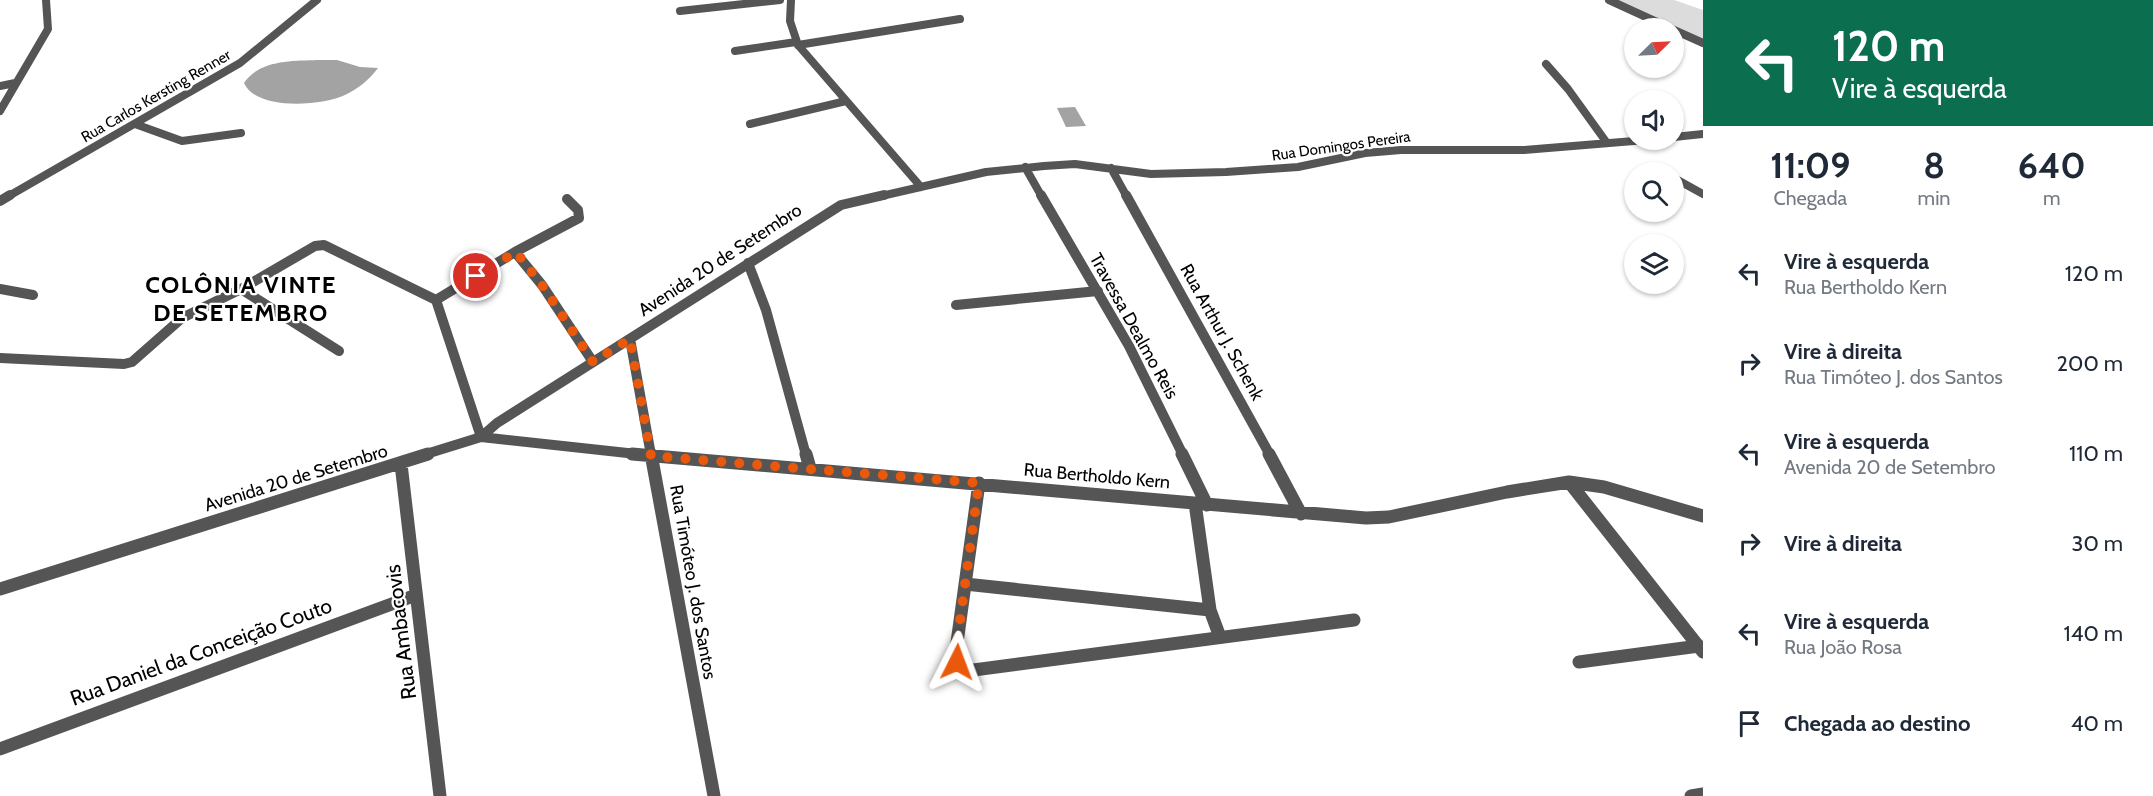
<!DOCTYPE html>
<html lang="pt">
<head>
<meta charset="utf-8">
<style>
  :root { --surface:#fff; --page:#f6f6f7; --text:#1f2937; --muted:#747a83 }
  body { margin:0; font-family:Cabin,sans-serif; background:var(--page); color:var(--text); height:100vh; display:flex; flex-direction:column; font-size:22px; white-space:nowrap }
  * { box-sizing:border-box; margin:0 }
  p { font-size:20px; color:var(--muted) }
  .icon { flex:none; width:33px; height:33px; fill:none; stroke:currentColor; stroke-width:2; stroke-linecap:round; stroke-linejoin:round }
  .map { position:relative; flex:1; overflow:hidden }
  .drawer { display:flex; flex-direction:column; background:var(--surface); width:450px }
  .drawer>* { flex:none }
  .banner { background:#0b6e4f; color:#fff; overflow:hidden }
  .needle { width:39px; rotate:66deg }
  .tools { position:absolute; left:1624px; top:18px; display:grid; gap:12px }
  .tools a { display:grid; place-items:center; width:60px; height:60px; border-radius:50%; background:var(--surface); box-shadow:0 2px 4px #0004; font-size:30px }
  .pin { position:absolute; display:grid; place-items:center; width:51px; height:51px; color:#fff; margin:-26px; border:3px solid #fff; border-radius:50%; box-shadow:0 2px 6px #0007 }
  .me { position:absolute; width:66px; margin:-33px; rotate:3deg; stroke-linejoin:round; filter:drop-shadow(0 0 4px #0008) }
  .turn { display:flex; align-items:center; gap:21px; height:126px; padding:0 30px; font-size:27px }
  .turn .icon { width:78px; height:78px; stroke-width:2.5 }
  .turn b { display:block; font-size:42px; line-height:51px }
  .eta { display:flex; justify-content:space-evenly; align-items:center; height:102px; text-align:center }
  .eta b { font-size:36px; font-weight:700; line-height:42px }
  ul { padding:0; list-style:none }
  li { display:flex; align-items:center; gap:18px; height:90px; padding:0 30px }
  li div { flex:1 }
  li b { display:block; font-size:22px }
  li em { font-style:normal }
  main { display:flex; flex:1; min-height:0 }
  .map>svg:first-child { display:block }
  .green { fill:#dcdcdc }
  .water { fill:#a3a3a3 }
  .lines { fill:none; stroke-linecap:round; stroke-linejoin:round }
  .minor-far2 { stroke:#555; stroke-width:8 }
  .minor-far1 { stroke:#555; stroke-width:10 }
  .minor { stroke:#555; stroke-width:13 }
  .route { stroke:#ea580c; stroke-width:10; stroke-dasharray:0 18 }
  .labels { text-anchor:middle; stroke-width:4.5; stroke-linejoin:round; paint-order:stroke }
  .far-street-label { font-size:15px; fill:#000; stroke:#fff }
  .street-label { font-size:18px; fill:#000; stroke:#fff }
  .near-street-label { font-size:21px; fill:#000; stroke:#fff }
  .district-label { font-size:24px; font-weight:bold; letter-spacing:1.5px; fill:#000; stroke:#fff }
</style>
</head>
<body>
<main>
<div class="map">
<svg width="1703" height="796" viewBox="0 0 1703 796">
  <rect width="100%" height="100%" fill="#fff"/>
  <path class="green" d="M 1615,0 L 1674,0 L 1703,10 L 1703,40 Z"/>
  <path class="water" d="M 317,60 L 337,60 L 360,67 L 378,68 C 370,79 358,89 345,95 C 322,106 256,111 244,83 C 259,60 292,61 317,60 Z
    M 1075,107 L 1086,126 L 1066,127 L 1057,108 Z"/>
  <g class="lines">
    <path class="minor-far2" d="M 791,0 L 790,21 L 798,45 L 921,187
      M 1609,0 L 1670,28
      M 680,11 L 780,0
      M 1674,30 L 1703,43
      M 798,45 L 960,19
      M 735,51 L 796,42
      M 1546,64 L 1568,89 L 1607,143
      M 0,86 L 15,83
      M 0,111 L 48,29 L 46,0
      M 135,124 L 182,141 L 241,133
      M 750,124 L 846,101
      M 1674,137 L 1703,134
      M 1025,167 L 1042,197
      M 1111,168 L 1127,197
      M 1657,168 L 1665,172
      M 1674,178 L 1703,194
      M 7,197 L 240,63 L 317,0
      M 877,197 L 986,172 L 1044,166 L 1075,164 L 1151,174 L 1226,172 L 1298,167 L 1365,153 L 1401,150 L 1524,150 L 1646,140"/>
    <path class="minor-far1" d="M 1041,195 L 1129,346 L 1183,455
      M 1126,195 L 1270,455
      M 0,201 L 10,195
      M 515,252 L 542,285 L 593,362
      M 748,263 L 766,310 L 806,455
      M 0,289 L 33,295
      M 241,289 L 339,351
      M 436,300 L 515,252 L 579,218 L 578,210 L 567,199
      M 956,305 L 1098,291
      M 630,339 L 651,455
      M 0,358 L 124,364 L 132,362 L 182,318 L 241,289 L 315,246 L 324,245 L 436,300 L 481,437
      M 481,437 L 646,455
      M 423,455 L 481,437 L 497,423 L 841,205 L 884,195"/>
    <path class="minor" d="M 632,454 L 1366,518 L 1389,517 L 1507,492 L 1569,482 L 1604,487 L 1703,516
      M 651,454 L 714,796
      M 806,454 L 810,468
      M 1182,454 L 1207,505
      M 1269,454 L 1301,514
      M 401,464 L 440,796
      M 1569,482 L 1703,652
      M 979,483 L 956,650 L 957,662 L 966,671 L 1354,620
      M 1195,503 L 1210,610 L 1220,637
      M 965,584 L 1210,610
      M 0,589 L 428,454
      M 1579,662 L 1699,646
      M 0,749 L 416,595
      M 1691,796 L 1703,794"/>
  </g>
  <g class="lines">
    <path class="route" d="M 476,276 L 516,252 L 542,285 L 593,362 L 630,339 L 651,456 L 979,483 L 956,650 L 957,662"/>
  </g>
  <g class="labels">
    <g class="far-street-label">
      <text transform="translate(156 96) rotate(-30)" y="5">Rua Carlos Kersting Renner</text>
      <text transform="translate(1341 146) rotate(-8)" y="5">Rua Domingos Pereira</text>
    </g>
    <g class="street-label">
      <text transform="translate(720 260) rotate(-33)" y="6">Avenida 20 de Setembro</text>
      <text transform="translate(1134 326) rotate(61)" y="6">Travessa Dealmo Reis</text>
      <text transform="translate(1222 332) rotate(61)" y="6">Rua Arthur J. Schenk</text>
      <text transform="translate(1097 476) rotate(5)" y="6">Rua Bertholdo Kern</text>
      <text transform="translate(296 478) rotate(-17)" y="6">Avenida 20 de Setembro</text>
      <text transform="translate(693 582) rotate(80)" y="6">Rua Timóteo J. dos Santos</text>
    </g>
    <g class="near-street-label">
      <text transform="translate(401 632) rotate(-97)" y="7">Rua Ambacovis</text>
      <text transform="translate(201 652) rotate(-20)" y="7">Rua Daniel da Conceição Couto</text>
    </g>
    <g class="district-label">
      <text x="241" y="293">COLÔNIA VINTE<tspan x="241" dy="28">DE SETEMBRO</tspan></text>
    </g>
  </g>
</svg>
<div class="tools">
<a><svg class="needle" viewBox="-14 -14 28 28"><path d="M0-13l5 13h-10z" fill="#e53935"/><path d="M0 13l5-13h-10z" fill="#747a83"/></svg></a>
<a><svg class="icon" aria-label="sound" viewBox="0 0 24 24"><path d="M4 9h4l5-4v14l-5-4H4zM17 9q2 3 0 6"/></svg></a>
<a><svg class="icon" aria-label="search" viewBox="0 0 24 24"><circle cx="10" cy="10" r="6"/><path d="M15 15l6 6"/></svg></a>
<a><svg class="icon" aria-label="layers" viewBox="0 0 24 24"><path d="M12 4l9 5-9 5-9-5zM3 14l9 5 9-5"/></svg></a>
</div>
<div class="pin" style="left:476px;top:276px;background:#d93025"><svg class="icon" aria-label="arrive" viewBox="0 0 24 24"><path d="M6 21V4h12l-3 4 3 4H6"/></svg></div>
<svg class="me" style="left:957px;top:662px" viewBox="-20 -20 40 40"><path d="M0-17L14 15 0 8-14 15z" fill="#ea580c" stroke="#fff" stroke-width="4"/></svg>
</div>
<section class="drawer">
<div class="banner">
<div class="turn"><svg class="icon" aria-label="left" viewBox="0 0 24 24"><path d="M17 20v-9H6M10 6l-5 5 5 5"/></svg><div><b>120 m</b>Vire à esquerda</div></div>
</div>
<div class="eta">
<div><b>11:09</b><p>Chegada</p></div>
<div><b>8</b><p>min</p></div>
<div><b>640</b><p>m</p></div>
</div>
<ul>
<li><svg class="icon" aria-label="left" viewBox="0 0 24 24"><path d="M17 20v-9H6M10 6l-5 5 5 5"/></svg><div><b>Vire à esquerda</b><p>Rua Bertholdo Kern</p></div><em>120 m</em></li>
<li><svg class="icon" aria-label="right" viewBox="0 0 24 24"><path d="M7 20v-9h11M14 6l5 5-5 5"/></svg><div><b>Vire à direita</b><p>Rua Timóteo J. dos Santos</p></div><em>200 m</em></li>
<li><svg class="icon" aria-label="left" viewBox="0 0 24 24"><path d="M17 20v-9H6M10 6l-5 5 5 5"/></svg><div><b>Vire à esquerda</b><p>Avenida 20 de Setembro</p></div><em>110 m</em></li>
<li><svg class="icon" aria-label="right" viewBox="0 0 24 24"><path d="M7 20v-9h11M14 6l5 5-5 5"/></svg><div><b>Vire à direita</b></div><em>30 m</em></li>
<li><svg class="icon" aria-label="left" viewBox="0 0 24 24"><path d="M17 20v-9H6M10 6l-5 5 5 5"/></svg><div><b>Vire à esquerda</b><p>Rua João Rosa</p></div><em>140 m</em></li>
<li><svg class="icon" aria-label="arrive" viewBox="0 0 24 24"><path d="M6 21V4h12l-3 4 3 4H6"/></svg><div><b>Chegada ao destino</b></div><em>40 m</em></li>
</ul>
</section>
</main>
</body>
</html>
